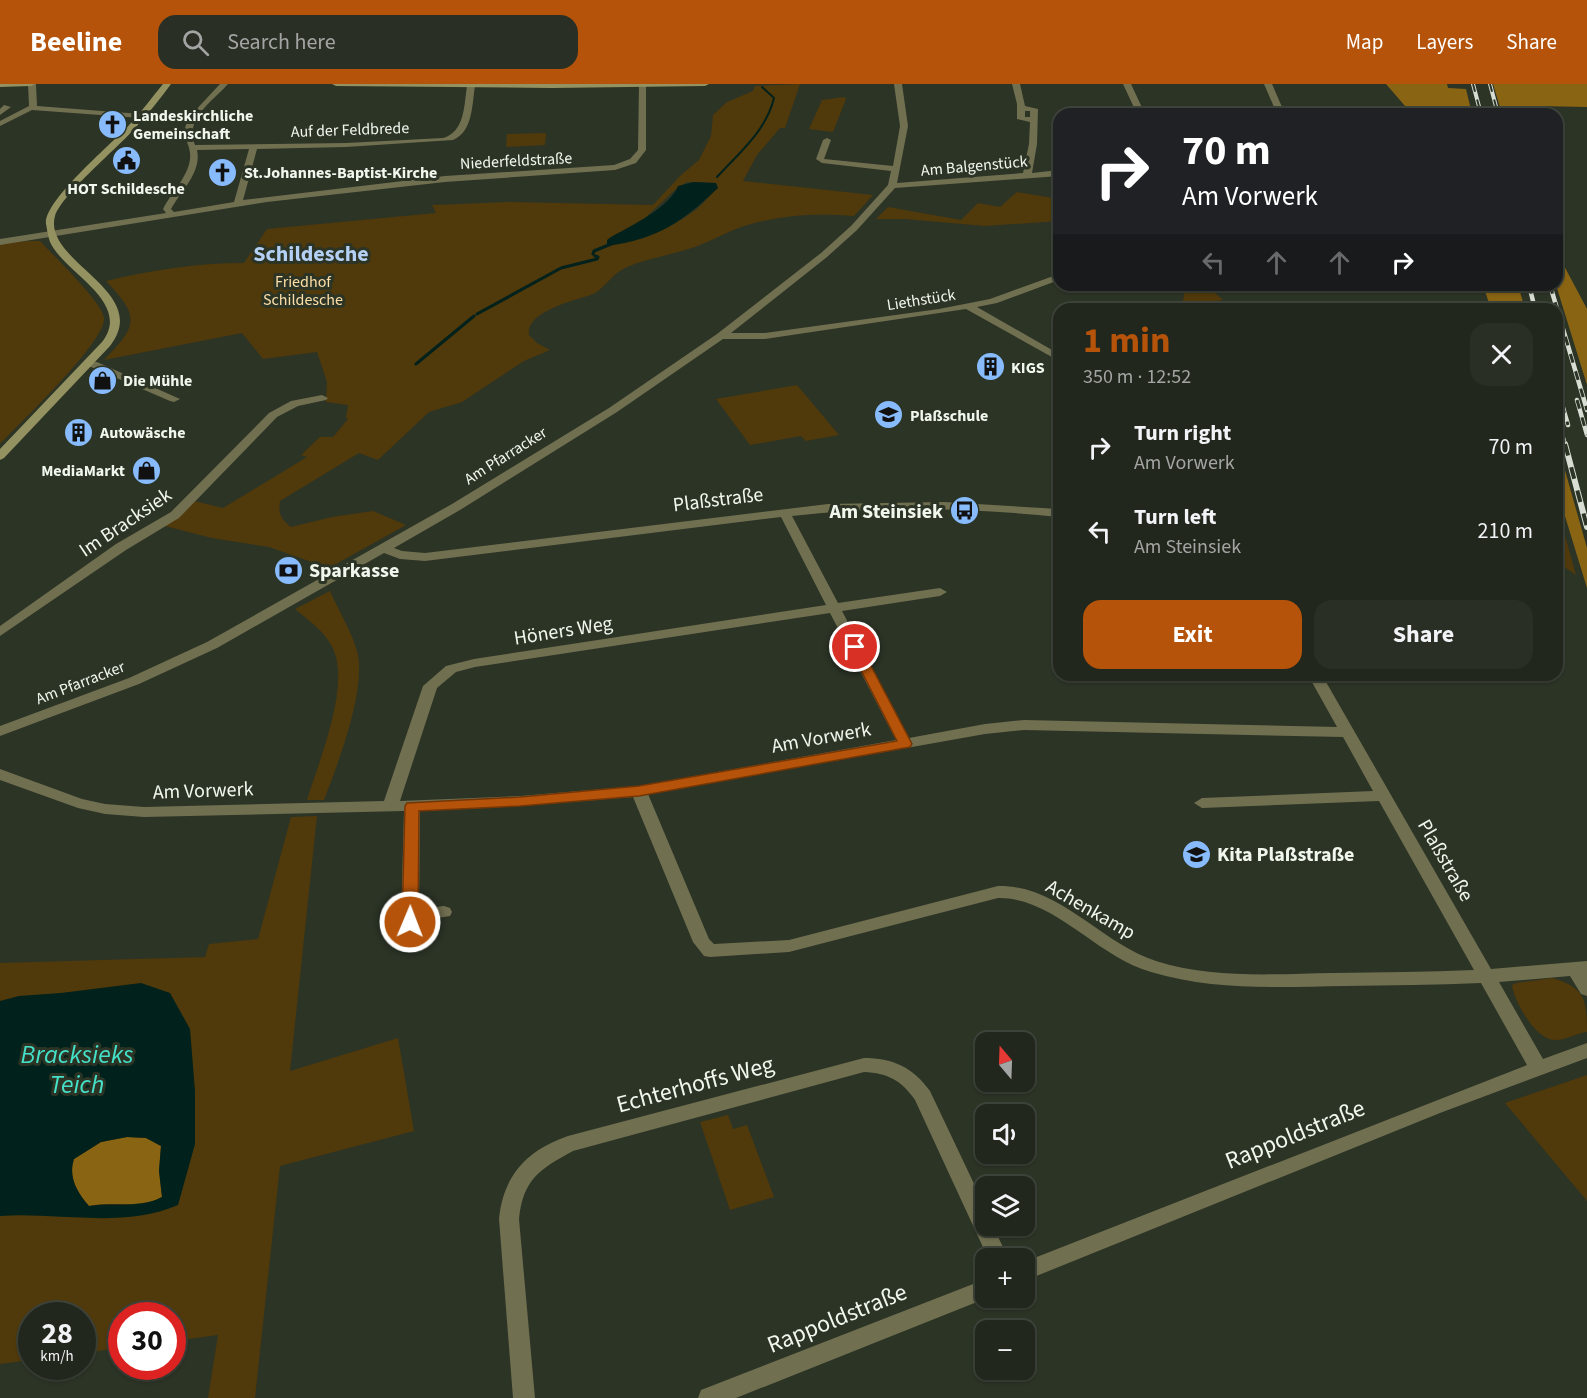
<!DOCTYPE html>
<html lang="en">
<head>
<meta charset="utf-8">
<style>
  :root { --surface:#21271c; --page:#292f25; --text:#f1f3f6; --muted:#a2a5a3; --line:#3e443b; --accent:#b45309 }
  body { margin:0; font-family:"Source Sans 3",sans-serif; background:var(--page); color:var(--text); height:100vh; display:flex; flex-direction:column; font-size:22px; white-space:nowrap }
  * { box-sizing:border-box; margin:0 }
  p { font-size:20px; color:var(--muted) }
  .icon { flex:none; width:33px; height:33px; fill:none; stroke:currentColor; stroke-width:2; stroke-linecap:round; stroke-linejoin:round }
  .map { position:relative; flex:1; overflow:hidden }
  .sheet { position:absolute; left:1053px; top:219px; width:510px; height:378px; display:flex; flex-direction:column; background:var(--surface); border-radius:18px; box-shadow:0 2px 4px #0004,0 0 0 2px var(--line) }
  .sheet>* { flex:none }
  .guide { position:absolute; left:1053px; top:24px; width:510px; height:183px; border-radius:18px; box-shadow:0 2px 4px #0004,0 0 0 2px var(--line); background:#202124; color:#fff; overflow:hidden }
  .needle { width:39px; rotate:341deg }
  .buttons { position:absolute; left:975px; top:948px; display:grid; gap:12px }
  .buttons a { display:grid; place-items:center; width:60px; height:60px; border-radius:12px; background:var(--surface); box-shadow:0 2px 4px #0004,0 0 0 2px var(--line); font-size:30px }
  .speed { position:absolute; left:18px; top:1218px; display:flex; gap:12px; font-size:30px; font-weight:700; text-align:center }
  .speed>* { display:grid; place-content:center; width:78px; height:78px; border-radius:50%; background:var(--surface); box-shadow:0 2px 4px #0004,0 0 0 2px var(--line); line-height:1 }
  .speed small { font-size:15px; font-weight:400 }
  .speed .limit { border:9px solid #d22; background:#fff; color:#111 }
  .pin { position:absolute; display:grid; place-items:center; width:51px; height:51px; color:#fff; margin:-26px; border:3px solid #fff; border-radius:50%; box-shadow:0 2px 6px #0007 }
  .me { position:absolute; width:66px; margin:-33px; rotate:1deg; stroke-linejoin:round; filter:drop-shadow(0 0 4px #0008) }
  .turn { display:flex; align-items:center; gap:21px; height:126px; padding:0 30px; font-size:27px }
  .turn .icon { width:78px; height:78px; stroke-width:2.5 }
  .turn b { display:block; font-size:42px; line-height:51px }
  .lanes { display:flex; align-items:center; height:57px; padding:0 30px; background:#0003; justify-content:center; gap:30px; direction:ltr }
  .lanes .off { opacity:.35 }
  .round { display:grid; place-items:center; flex:none; width:63px; height:63px; border-radius:18px; background:var(--page) }
  .overview { display:flex; align-items:center; justify-content:space-between; height:102px; padding:0 30px }
  h1 { font-size:36px; font-weight:700; line-height:45px; color:var(--accent) }
  .cta { display:flex; gap:12px; margin-top:auto; padding:12px 30px }
  .cta a { flex:1; height:69px; border-radius:18px; background:var(--accent); color:#fff; font-size:24px; font-weight:700; line-height:69px; text-align:center }
  .cta a+a { background:var(--page); color:var(--text) }
  ul { padding:0; list-style:none }
  li { display:flex; align-items:center; gap:18px; height:84px; padding:0 30px }
  li div { flex:1 }
  li b { display:block; font-size:22px }
  li em { font-style:normal }
  header { display:flex; align-items:center; gap:36px; box-sizing:border-box; height:84px; padding:0 30px; background:var(--accent); color:#fff }
  header strong { font-size:28px }
  nav { display:flex; gap:33px; margin-inline-start:auto; font-size:21px }
  .search { width:420px; height:54px; background:var(--page); display:flex; align-items:center; gap:15px; box-sizing:border-box; padding:0 21px; border-radius:18px; color:var(--muted); font-size:22px }
  .map>svg:first-child { display:block }
  .green { fill:#50390a; fill-rule:evenodd }
  .forest { fill:#896413 }
  .water { fill:#00211c; fill-rule:evenodd }
  .lines { fill:none; stroke-linecap:round; stroke-linejoin:round }
  .stream-far1 { stroke:#00211c; stroke-width:2 }
  .stream { stroke:#00211c; stroke-width:3 }
  .minor { fill:#706f50; fill-rule:evenodd }
  .secondary { fill:#949260; fill-rule:evenodd }
  .rail-far2-casing { stroke:#d8ded4; stroke-width:4 }
  .rail-far1-casing { stroke:#d8ded4; stroke-width:4.5 }
  .rail-casing { stroke:#d8ded4; stroke-width:6 }
  .rail-far2 { stroke:#2c3426; stroke-width:2; stroke-dasharray:8; stroke-linecap:butt }
  .rail-far1 { stroke:#2c3426; stroke-width:3; stroke-dasharray:9; stroke-linecap:butt }
  .rail { stroke:#2c3426; stroke-width:4; stroke-dasharray:12; stroke-linecap:butt }
  .route { fill:#b45309; stroke:#753606; stroke-width:1.5 }
  .labels { text-anchor:middle; stroke-width:6; stroke-linejoin:round; paint-order:stroke }
  .far-poi-label { font-size:16px; font-weight:bold; fill:#f2f7ee; stroke:#2c3426; text-anchor:start }
  .far-street-label { font-size:16px; fill:#f2f7ee; stroke:#2c3426 }
  .far-park-label { font-size:16px; fill:#fddea6; stroke:#2c3426 }
  .street-label { font-size:20px; fill:#f2f7ee; stroke:#2c3426 }
  .poi-label { font-size:20px; font-weight:bold; fill:#f2f7ee; stroke:#2c3426; text-anchor:start }
  .far-district-label { font-size:22px; font-weight:bold; fill:#b4d1f5; stroke:#2c3426 }
  .near-street-label { font-size:24px; fill:#f2f7ee; stroke:#2c3426 }
  .near-water-label { font-size:26px; font-style:italic; fill:#44e0c8; stroke:#2c3426 }
</style>
</head>
<body>
<header>
<strong>Beeline</strong>
<div class="search"><svg class="icon" aria-label="search" viewBox="0 0 24 24"><circle cx="10" cy="10" r="6"/><path d="M15 15l6 6"/></svg>Search here</div>
<nav><a>Map</a><a>Layers</a><a>Share</a></nav>
</header>
<div class="map">
<svg width="1587" height="1314" viewBox="0 0 1587 1314">
  <rect width="100%" height="100%" fill="#2c3426"/>
  <path class="green" d="M 800,0 L 785,44 L 780,44 L 757,71 L 743,97 L 873,111 L 854,132 C 814,129 779,131 741,143 C 725,149 711,157 695,163 C 672,171 647,174 625,184 C 612,190 603,206 593,210 C 577,216 525,227 529,251 L 537,259 L 550,266 L 524,277 L 462,318 L 429,328 L 378,376 L 359,369 L 280,417 C 278,430 281,435 291,443 L 332,433 L 373,427 L 406,441 L 329,484 L 269,463 L 212,454 L 165,442 L 194,417 L 223,424 L 307,373 L 301,371 L 320,353 L 333,353 L 348,335 L 346,334 L 348,321 L 326,318 L 327,298 L 317,268 L 263,275 L 242,249 L 104,276 C 138,241 140,233 106,197 C 152,186 197,179 244,179 L 267,145 L 436,129 L 432,121 L 510,118 L 653,121 L 680,92 L 699,76 L 711,52 L 713,31 L 727,18 L 753,7 L 755,2 ZM 687,98 L 716,99 C 707,127 666,145 641,155 L 646,133 L 676,105 Z
    M 844,13 L 846,15 L 833,48 L 809,45 L 822,16 Z
    M 546,49 L 545,61 L 506,63 L 507,50 Z
    M 1017,108 L 1059,115 L 1059,137 L 985,142 L 905,135 L 876,135 L 888,123 L 961,136 L 978,119 L 1000,123 Z
    M 27,157 L 40,157 C 52,170 103,219 104,234 C 107,256 19,340 0,360 L 0,160 Z
    M 1186,201 L 1208,203 L 1223,216 L 1182,222 Z
    M 797,301 L 839,351 L 806,357 L 801,352 L 750,361 L 716,315 Z
    M 1557,422 L 1557,423 L 1576,491 L 1557,478 Z
    M 330,507 C 337,523 355,554 358,571 C 365,609 338,680 324,716 L 307,716 C 319,677 346,613 336,573 C 331,552 311,538 295,525 Z
    M 317,732 L 290,987 L 398,954 L 414,1047 L 280,1082 L 255,1314 L 208,1314 L 218,1251 L 173,1257 L 172,1232 L 122,1232 L 121,1264 L 83,1269 L 82,1232 L 32,1232 L 31,1276 L 0,1280 L 0,879 L 205,873 L 209,860 L 258,855 L 291,733 Z
    M 1552,894 C 1586,903 1587,918 1587,948 C 1577,949 1564,957 1554,956 C 1535,955 1514,917 1512,901 L 1516,899 Z
    M 1587,991 L 1587,1117 L 1505,1019 Z
    M 728,1031 L 733,1045 L 747,1041 L 774,1113 L 730,1126 L 700,1038 Z"/>
  <path class="forest" d="M 1386,0 L 1447,0 L 1448,4 L 1466,5 L 1472,30 L 1412,30 Z
    M 1493,0 L 1587,0 L 1587,23 L 1539,22 L 1536,23 L 1545,30 L 1502,30 Z
    M 1557,157 L 1561,176 L 1587,225 L 1587,301 L 1556,201 Z
    M 1483,201 L 1518,201 L 1525,225 L 1499,225 L 1490,222 Z
    M 1557,358 L 1587,464 L 1587,504 L 1557,406 Z
    M 127,1053 L 146,1054 L 161,1062 L 159,1087 L 162,1113 C 140,1125 113,1117 89,1122 C 77,1108 68,1093 74,1075 L 101,1058 Z"/>
  <path class="water" d="M 694,98 L 716,99 L 718,104 C 682,138 658,155 607,162 L 607,156 L 611,153 C 631,142 670,123 678,102 Z
    M 141,899 L 170,909 L 190,945 L 195,1007 L 195,1060 L 178,1121 C 123,1145 58,1128 0,1132 L 0,917 L 19,912 L 61,909 ZM 127,1053 L 146,1054 L 161,1062 L 159,1087 L 162,1113 C 140,1125 113,1118 89,1122 C 77,1108 68,1093 74,1075 L 101,1058 Z"/>
  <g class="lines">
    <path class="stream-far1" d="M 717,93 C 739,69 766,47 774,14 L 762,3
      M 608,161 L 611,160"/>
    <path class="stream" d="M 593,170 L 594,167 L 611,160
      M 477,230 L 561,184 L 597,175 L 598,173 L 595,172
      M 416,280 L 474,232"/>
    <path class="minor" d="M 28,0 L 36,0 L 37,22 L 141,30 L 192,30 L 220,0 L 228,0 C 212,18 184,35 195,61 L 346,59 L 443,54 C 465,48 464,21 467,2 L 470,0 L 475,2 C 472,20 473,48 453,56 L 346,63 L 257,65 L 243,116 L 445,92 L 614,81 L 630,75 L 638,66 L 639,0 L 646,1 L 646,66 L 636,79 L 615,86 L 445,98 L 267,118 L 0,161 L 0,155 L 166,129 L 163,125 C 171,109 188,93 190,75 C 192,58 178,54 189,34 L 141,34 L 32,26 L 0,42 L 0,37 L 29,22 ZM 249,65 L 234,118 L 174,128 L 171,125 C 181,107 202,88 197,66 Z
      M 894,0 L 902,0 L 908,42 L 897,99 L 1023,89 L 1029,60 L 1030,38 L 1017,35 L 1017,20 L 1012,0 L 1020,0 L 1025,22 L 1038,25 L 1037,60 L 1032,89 L 1059,86 L 1059,92 L 895,104 L 857,146 L 827,173 L 731,249 L 765,249 L 939,225 L 990,215 L 1059,190 L 1059,196 L 997,219 L 977,223 L 1059,270 L 1059,277 L 966,225 L 765,255 L 723,255 L 617,328 L 460,426 L 394,464 L 402,467 L 425,469 L 828,420 L 944,418 L 1059,425 L 1059,433 C 970,424 881,421 792,432 L 838,519 L 940,504 L 947,508 L 940,512 L 842,527 L 909,654 L 985,640 L 1024,636 L 1337,643 L 1308,591 L 1322,591 L 1491,885 L 1587,877 L 1587,912 L 1581,910 L 1570,892 L 1499,898 L 1543,975 L 1587,959 L 1587,974 L 1440,1029 L 1024,1197 L 1024,1178 L 1527,981 L 1481,899 C 1436,901 1390,901 1345,902 C 1279,903 1214,907 1151,888 C 1097,873 1054,813 998,814 L 789,868 L 710,873 L 704,872 L 693,858 L 633,713 L 520,722 L 420,727 L 419,825 L 444,822 L 450,824 L 452,828 L 450,832 L 419,837 L 416,842 L 404,842 L 401,838 L 404,727 L 144,733 L 105,730 L 78,724 L 0,696 L 0,685 L 82,715 L 105,720 L 144,723 L 384,717 L 423,602 L 446,582 L 474,575 L 826,521 L 781,433 L 425,477 L 400,475 L 384,469 L 217,564 L 139,600 L 0,652 L 0,642 L 129,594 L 207,558 L 452,420 L 609,324 L 717,250 L 821,169 L 851,142 L 888,101 L 891,87 L 822,79 L 816,75 L 823,56 L 827,54 L 831,56 L 824,75 L 893,82 L 900,42 ZM 1025,27 L 1030,27 L 1030,33 L 1025,33 ZM 830,529 L 896,656 L 639,702 L 520,712 L 400,717 L 437,604 L 456,588 L 475,583 ZM 1024,646 L 1343,653 L 1373,707 L 1202,714 L 1194,719 L 1202,724 L 1379,717 L 1474,886 C 1427,888 1380,888 1333,889 C 1275,890 1212,895 1156,877 C 1100,859 1060,801 998,802 L 789,856 L 714,860 L 709,855 L 648,710 L 985,650 Z
      M 1123,0 L 1131,0 L 1145,30 L 1137,30 Z
      M 1264,0 L 1272,0 L 1285,30 L 1277,30 Z
      M 4,21 L 11,23 L 0,31 L 0,25 Z
      M 86,277 L 97,278 L 180,315 L 174,318 L 170,317 L 91,283 L 82,282 L 81,280 Z
      M 322,311 L 328,314 L 326,316 L 298,322 L 277,333 L 179,434 L 126,466 L 0,552 L 0,542 L 116,460 L 171,428 L 269,329 L 291,317 Z
      M 864,974 C 892,974 913,983 930,1007 L 986,1125 L 986,1142 L 993,1142 L 1008,1174 L 988,1174 L 915,1016 C 902,997 888,989 864,988 L 573,1067 C 540,1085 523,1095 519,1135 L 535,1314 L 513,1314 L 499,1135 C 503,1092 527,1066 568,1052 Z
      M 986,1195 L 987,1214 L 736,1314 L 698,1314 L 701,1306 Z"/>
    <path class="secondary" d="M 0,0 L 35,0 L 31,2 L 0,3 Z
      M 163,0 L 171,0 C 160,15 148,30 136,43 C 119,63 62,110 55,132 C 42,178 153,207 110,262 L 4,374 L 0,376 L 0,365 L 102,258 C 133,218 64,189 50,158 C 48,153 47,145 46,140 C 43,117 114,58 131,39 C 142,27 152,13 163,0 Z
      M 332,0 L 709,0 L 705,2 L 552,4 L 336,2 Z"/>
    <defs>
      <path id="rail-far2" d="M 1473,0 L 1481,30
        M 1490,0 L 1498,30"/>
      <path id="rail-far1" d="M 1529,201 L 1535,225
        M 1550,201 L 1587,326
        M 1557,303 L 1568,341
        M 1577,316 L 1587,351
        M 1557,332 L 1565,361"/>
      <path id="rail" d="M 1565,360 L 1587,443"/>
    </defs>
    <use href="#rail-far2" class="rail-far2-casing"/>
    <use href="#rail-far1" class="rail-far1-casing"/>
    <use href="#rail" class="rail-casing"/>
    <use href="#rail-far2" class="rail-far2"/>
    <use href="#rail-far1" class="rail-far1"/>
    <use href="#rail" class="rail"/>
  </g>
  <path class="route" d="M 855,559 L 861,563 L 912,660 L 910,663 L 639,712 L 520,722 L 419,727 L 418,838 L 415,842 L 404,842 L 402,838 L 405,722 L 407,719 L 520,713 L 639,702 L 897,657 L 849,563 Z"/>
  <defs>
    <symbol id="church-disc" viewBox="-11 -11 22 22"><circle r="9.5" fill="#87bbfc" stroke="#2c3426"/><path d="M-1.2-6h2.4v3.5h3.3v2.4h-3.3V6h-2.4V-.1h-3.3v-2.4h3.3Z" fill="#111"/></symbol>
    <symbol id="civic-disc" viewBox="-11 -11 22 22"><circle r="9.5" fill="#87bbfc" stroke="#2c3426"/><path d="M-.6-6.5H3V-4.5H.6V-3L4-1V1h2V6H-6V1h2V-1L-.6-3ZM-1.2 2.5V6h2.4V2.5Z" fill="#111"/></symbol>
    <symbol id="building-disc" viewBox="-11 -11 22 22"><circle r="9.5" fill="#87bbfc" stroke="#2c3426"/><path d="M-4-6H4V6H1V3H-1V6H-4ZM-2.5-4.3h1.7v1.8h-1.7ZM.8-4.3h1.7v1.8H.8ZM-2.5-1h1.7V.8h-1.7ZM.8-1h1.7V.8H.8Z" fill="#111"/></symbol>
    <symbol id="shop-disc" viewBox="-11 -11 22 22"><circle r="9.5" fill="#87bbfc" stroke="#2c3426"/><path d="M-5-2.5h2.3a2.7 3.5 0 0 1 5.4 0H5L5.5 6h-11ZM-1.5-2.5h3a1.5 2.3 0 0 0-3 0Z" fill="#111"/></symbol>
    <symbol id="school-disc" viewBox="-11 -11 22 22"><circle r="9.5" fill="#87bbfc" stroke="#2c3426"/><path d="M0-5L7-2L0 1L-7-2ZM-4 1L0 2.5L4 1V4Q0 6-4 4Z" fill="#111"/></symbol>
    <symbol id="bus-disc" viewBox="-11 -11 22 22"><circle r="9.5" fill="#87bbfc" stroke="#2c3426"/><path d="M-5-6H5V4H4V6H2V4H-2V6H-4V4H-5ZM-3.5-4V0h7V-4ZM-3.5 1.2v1.5H-2V1.2ZM2 1.2v1.5H3.5V1.2Z" fill="#111"/></symbol>
    <symbol id="bank-disc" viewBox="-11 -11 22 22"><circle r="9.5" fill="#87bbfc" stroke="#2c3426"/><path d="M-6-4H6V4H-6ZM0-2.3a2.3 2.3 0 1 0 0 4.6a2.3 2.3 0 1 0 0-4.6Z" fill="#111"/></symbol>
  </defs>
  <g fill-rule="evenodd">
    <use href="#church-disc" x="96" y="24" width="33" height="33"/>
    <use href="#civic-disc" x="110" y="60" width="33" height="33"/>
    <use href="#church-disc" x="206" y="72" width="33" height="33"/>
    <use href="#building-disc" x="974" y="266" width="33" height="33"/>
    <use href="#shop-disc" x="86" y="280" width="33" height="33"/>
    <use href="#school-disc" x="872" y="314" width="33" height="33"/>
    <use href="#building-disc" x="62" y="332" width="33" height="33"/>
    <use href="#shop-disc" x="130" y="370" width="33" height="33"/>
    <use href="#bus-disc" x="948" y="410" width="33" height="33"/>
    <use href="#bank-disc" x="272" y="470" width="33" height="33"/>
    <use href="#school-disc" x="1180" y="754" width="33" height="33"/>
  </g>
  <g class="labels">
    <g class="far-poi-label">
      <text x="133" y="37">Landeskirchliche<tspan x="133" dy="18">Gemeinschaft</tspan></text>
      <text x="244" y="94">St.Johannes-Baptist-Kirche</text>
      <text x="126" y="110" text-anchor="middle">HOT Schildesche</text>
      <text x="1011" y="289">KIGS</text>
      <text x="123" y="302">Die Mühle</text>
      <text x="910" y="337">Plaßschule</text>
      <text x="100" y="354">Autowäsche</text>
      <text x="125" y="392" text-anchor="end">MediaMarkt</text>
    </g>
    <g class="far-street-label">
      <text transform="translate(350 45) rotate(-2)" y="6">Auf der Feldbrede</text>
      <text transform="translate(516 76) rotate(-3)" y="6">Niederfeldstraße</text>
      <text transform="translate(974 81) rotate(-5)" y="6">Am Balgenstück</text>
      <text transform="translate(921 215) rotate(-9)" y="6">Liethstück</text>
      <text transform="translate(505 371) rotate(-32)" y="6">Am Pfarracker</text>
      <text transform="translate(80 598) rotate(-21)" y="6">Am Pfarracker</text>
    </g>
    <g class="far-park-label">
      <text x="303" y="203">Friedhof<tspan x="303" dy="18">Schildesche</tspan></text>
    </g>
    <g class="street-label">
      <text transform="translate(718 415) rotate(-7)" y="7">Plaßstraße</text>
      <text transform="translate(125 438) rotate(-34)" y="7">Im Bracksiek</text>
      <text transform="translate(563 546) rotate(-9)" y="7">Höners Weg</text>
      <text transform="translate(821 653) rotate(-10)" y="7">Am Vorwerk</text>
      <text transform="translate(203 706) rotate(-2)" y="7">Am Vorwerk</text>
      <text transform="translate(1446 776) rotate(60)" y="7">Plaßstraße</text>
      <text transform="translate(1091 825) rotate(30)" y="7">Achenkamp</text>
    </g>
    <g class="poi-label">
      <text x="943" y="434" text-anchor="end">Am Steinsiek</text>
      <text x="309" y="493">Sparkasse</text>
      <text x="1217" y="777">Kita Plaßstraße</text>
    </g>
    <g class="far-district-label">
      <text x="311" y="177">Schildesche</text>
    </g>
    <g class="near-street-label">
      <text transform="translate(695 1000) rotate(-15)" y="8">Echterhoffs Weg</text>
      <text transform="translate(1295 1050) rotate(-22)" y="8">Rappoldstraße</text>
      <text transform="translate(837 1234) rotate(-22)" y="8">Rappoldstraße</text>
    </g>
    <g class="near-water-label">
      <text x="77" y="979">Bracksieks<tspan x="77" dy="30">Teich</tspan></text>
    </g>
  </g>
</svg>
<div class="buttons">
<a><svg class="needle" viewBox="-14 -14 28 28"><path d="M0-13l5 13h-10z" fill="#e53935"/><path d="M0 13l5-13h-10z" fill="#a2a5a3"/></svg></a>
<a><svg class="icon" aria-label="sound" viewBox="0 0 24 24"><path d="M4 9h4l5-4v14l-5-4H4zM17 9q2 3 0 6"/></svg></a>
<a><svg class="icon" aria-label="layers" viewBox="0 0 24 24"><path d="M12 4l9 5-9 5-9-5zM3 14l9 5 9-5"/></svg></a>
<a>+</a>
<a>−</a>
</div>
<div class="speed"><div>28<small>km/h</small></div><div class="limit">30</div></div>
<div class="pin" style="left:855px;top:563px;background:#d93025"><svg class="icon" aria-label="arrive" viewBox="0 0 24 24"><path d="M6 21V4h12l-3 4 3 4H6"/></svg></div>
<svg class="me" style="left:410px;top:838px" viewBox="-20 -20 40 40"><circle r="17" fill="#b45309" stroke="#fff" stroke-width="3"/><path d="M0-11L8 9 0 5-8 9z" fill="#fff"/></svg>
<div class="guide">
<div class="turn"><svg class="icon" aria-label="right" viewBox="0 0 24 24"><path d="M7 20v-9h11M14 6l5 5-5 5"/></svg><div><b>70 m</b>Am Vorwerk</div></div>
<div class="lanes"><svg class="icon off" aria-label="left" viewBox="0 0 24 24"><path d="M17 20v-9H6M10 6l-5 5 5 5"/></svg><svg class="icon off" aria-label="ahead" viewBox="0 0 24 24"><path d="M12 20V5M6 11l6-6 6 6"/></svg><svg class="icon off" aria-label="ahead" viewBox="0 0 24 24"><path d="M12 20V5M6 11l6-6 6 6"/></svg><svg class="icon" aria-label="right" viewBox="0 0 24 24"><path d="M7 20v-9h11M14 6l5 5-5 5"/></svg></div>
</div>
<section class="sheet">
<div class="overview"><div><h1>1 min</h1><p>350 m · 12:52</p></div><a class="round"><svg class="icon" aria-label="close" viewBox="0 0 24 24"><path d="M6 6l12 12M18 6L6 18"/></svg></a></div>
<ul>
<li><svg class="icon" aria-label="right" viewBox="0 0 24 24"><path d="M7 20v-9h11M14 6l5 5-5 5"/></svg><div><b>Turn right</b><p>Am Vorwerk</p></div><em>70 m</em></li>
<li><svg class="icon" aria-label="left" viewBox="0 0 24 24"><path d="M17 20v-9H6M10 6l-5 5 5 5"/></svg><div><b>Turn left</b><p>Am Steinsiek</p></div><em>210 m</em></li>
</ul>
<div class="cta"><a>Exit</a><a>Share</a></div>
</section>
</div>
</body>
</html>
